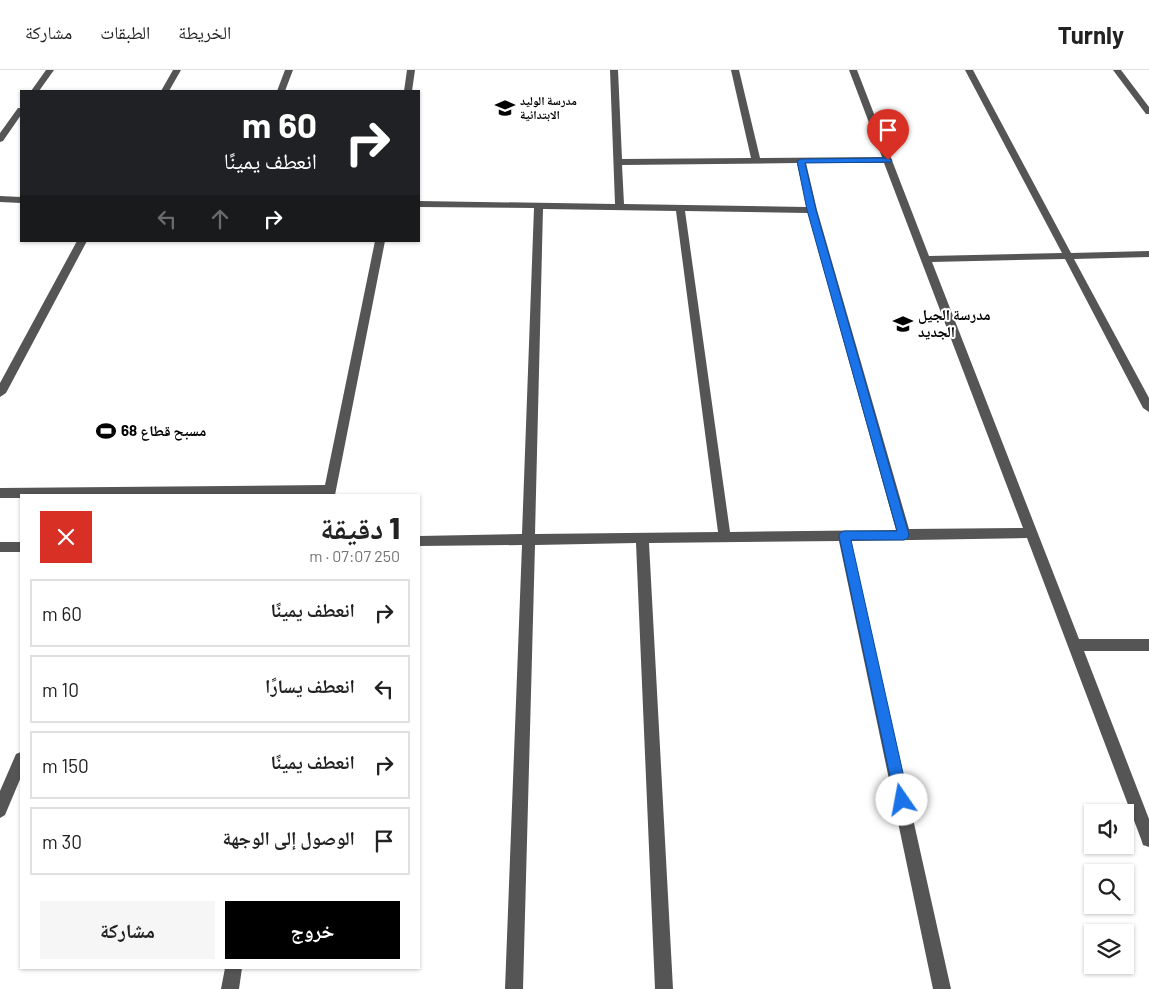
<!DOCTYPE html>
<html lang="ar">
<head>
<meta charset="utf-8">
<style>
  :root { --surface:#fff; --page:#f6f6f6; --text:#222; --muted:#767676; --line:#e0e0e0; --accent:#000 }
  body { margin:0; font-family:Barlow,"Noto Naskh Arabic",sans-serif; background:var(--page); color:var(--text); direction:rtl; height:100vh; display:flex; flex-direction:column; font-size:19px; white-space:nowrap }
  * { box-sizing:border-box; margin:0 }
  p { font-size:16px; color:var(--muted) }
  .icon { flex:none; width:28px; height:28px; fill:none; stroke:currentColor; stroke-width:2; stroke-linecap:round; stroke-linejoin:round }
  .map { position:relative; flex:1; overflow:hidden; direction:ltr }
  .drawer { position:absolute; left:20px; top:424px; width:400px; height:475px; display:flex; flex-direction:column; background:var(--surface); border-radius:0px; box-shadow:0 1px 4px #0004; direction:rtl }
  .drawer>* { flex:none }
  .banner { position:absolute; left:20px; top:20px; width:400px; height:152px; border-radius:0px; box-shadow:0 1px 4px #0004; direction:rtl; background:#202124; color:#fff; overflow:hidden }
  .controls { position:absolute; left:1084px; top:734px; display:grid; gap:10px }
  .controls a { display:grid; place-items:center; width:50px; height:50px; border-radius:0px; background:var(--surface); box-shadow:0 1px 4px #0004; font-size:25px }
  .pin { position:absolute; display:grid; place-items:center; width:42px; height:42px; color:#fff; margin:-51px -21px; border-radius:50% 50% 50% 0; rotate:-45deg; box-shadow:0 0 5px #0007 }
  .pin .icon { rotate:45deg }
  .me { position:absolute; width:55px; margin:-28px; rotate:348deg; stroke-linejoin:round; filter:drop-shadow(0 0 4px #0008) }
  .turn { display:flex; align-items:center; gap:18px; height:105px; padding:0 20px; font-size:22px }
  .turn .icon { width:65px; height:65px; stroke-width:2.5 }
  .turn b { display:block; font-size:35px; line-height:42px }
  .lanes { display:flex; align-items:center; height:48px; padding:0 20px; background:#0003; justify-content:center; gap:25px; direction:ltr }
  .lanes .off { opacity:.35 }
  .round { display:grid; place-items:center; flex:none; width:52px; height:52px; border-radius:0px; background:var(--page) }
  .summary { display:flex; align-items:center; justify-content:space-between; height:85px; padding:0 20px }
  h1 { font-size:30px; font-weight:800; line-height:38px }
  .cta { display:flex; gap:10px; margin-top:auto; padding:10px 20px }
  .cta a { flex:1; height:58px; border-radius:0px; background:var(--accent); color:#fff; font-size:20px; font-weight:800; line-height:58px; text-align:center }
  .cta a+a { background:var(--page); color:var(--text) }
  ul { padding:0; list-style:none }
  li { display:flex; align-items:center; gap:15px; height:68px; margin:0 10px 8px; padding:0 10px; border:2px solid var(--line); border-radius:0px }
  li div { flex:1 }
  li b { display:block; font-size:19px }
  li em { font-style:normal }
  header { display:flex; align-items:center; gap:30px; box-sizing:border-box; height:70px; padding:0 25px; background:var(--surface); border-bottom:1px solid var(--line) }
  header strong { font-size:24px }
  nav { display:flex; gap:28px; margin-inline-start:auto; font-size:18px }
  .map>svg:first-child { display:block }
  .lines { fill:none; stroke-linecap:round; stroke-linejoin:round }
  .minor { fill:#555; fill-rule:evenodd }
  .route { fill:#1a73e8; stroke:#114b97 }
  .labels { text-anchor:middle; stroke-width:4; stroke-linejoin:round; paint-order:stroke }
  .far-poi-label { font-size:12px; font-weight:bold; fill:#000; stroke:#fff; text-anchor:start }
  .poi-label { font-size:15px; font-weight:bold; fill:#000; stroke:#fff; text-anchor:start }
</style>
</head>
<body>
<header>
<strong>Turnly</strong>
<nav><a>الخريطة</a><a>الطبقات</a><a>مشاركة</a></nav>
</header>
<div class="map">
<svg width="1149" height="919" viewBox="0 0 1149 919">
  <rect width="100%" height="100%" fill="#fff"/>
  <g class="lines">
    <path class="minor" d="M 46,0 L 54,0 L 39,21 L 31,21 Z
      M 173,0 L 181,0 L 169,21 L 161,21 Z
      M 285,0 L 293,0 L 285,21 L 277,21 Z
      M 407,0 L 415,0 L 412,21 L 404,21 Z
      M 610,0 L 618,0 L 622,89 L 751,88 L 731,0 L 739,0 L 760,88 L 882,87 L 849,0 L 857,0 L 929,186 L 1062,183 L 965,0 L 973,0 L 1071,183 L 1149,181 L 1149,187 L 1074,189 L 1149,328 L 1149,342 L 1143,338 L 1065,189 L 932,192 L 1079,569 L 1149,569 L 1149,581 L 1084,581 L 1149,749 L 1149,777 L 1143,775 L 1141,769 L 1027,468 L 851,471 L 951,919 L 933,919 L 839,471 L 649,473 L 673,919 L 655,919 L 636,473 L 535,475 L 523,919 L 505,919 L 522,475 L 419,476 L 419,466 L 522,464 L 534,138 L 419,137 L 419,131 L 615,134 ZM 797,93 L 807,137 L 624,134 L 622,95 ZM 806,93 L 884,93 L 1023,458 L 909,459 L 817,140 ZM 543,139 L 676,141 L 718,462 L 535,464 ZM 685,141 L 808,143 L 896,460 L 730,462 Z
      M 1113,0 L 1121,0 L 1149,37 L 1149,44 L 1146,44 Z
      M 18,38 L 21,38 L 21,45 L 3,71 L 0,72 L 0,63 Z
      M 0,126 L 21,127 L 21,133 L 0,132 Z
      M 77,171 L 87,171 L 6,323 L 0,327 L 0,313 Z
      M 375,171 L 385,171 L 335,425 L 21,425 L 21,428 L 0,428 L 0,418 L 325,415 Z
      M 0,472 L 21,472 L 21,482 L 0,482 Z
      M 21,682 L 21,707 L 5,745 L 0,748 L 0,721 L 16,684 Z
      M 225,898 L 242,898 L 239,919 L 221,919 Z"/>
  </g>
  <path class="route" d="M 888,88 L 892,90 L 891,92 L 805,93 L 816,140 L 909,465 L 908,468 L 904,470 L 851,470 L 909,730 L 907,735 L 902,737 L 897,735 L 895,730 L 839,466 L 840,463 L 844,461 L 897,461 L 807,140 L 797,91 L 801,89 Z"/>
  <defs>
    <symbol id="school-bare" viewBox="-9 -9 18 18"><path d="M0-5L7-2L0 1L-7-2ZM-4 1L0 2.5L4 1V4Q0 6-4 4Z" fill="#000" stroke="#fff" stroke-width="2.5" paint-order="stroke"/></symbol>
    <symbol id="stadium-bare" viewBox="-9 -9 18 18"><path d="M0-5a6.5 5 0 1 0 0 10a6.5 5 0 1 0 0-10ZM-3.5-1.8h7v3.6h-7Z" fill="#000" stroke="#fff" stroke-width="2.5" paint-order="stroke"/></symbol>
  </defs>
  <g fill-rule="evenodd">
    <use href="#school-bare" x="491" y="24" width="28" height="28"/>
    <use href="#school-bare" x="889" y="240" width="28" height="28"/>
    <use href="#stadium-bare" x="92" y="347" width="28" height="28"/>
  </g>
  <g class="labels">
    <g class="far-poi-label">
      <text x="520" y="35">مدرسة الوليد<tspan x="520" dy="14">الابتدائية</tspan></text>
    </g>
    <g class="poi-label">
      <text x="918" y="250">مدرسة الجيل<tspan x="918" dy="17">الجديد</tspan></text>
      <text x="121" y="366">مسبح قطاع 68</text>
    </g>
  </g>
</svg>
<div class="controls">
<a><svg class="icon" aria-label="sound" viewBox="0 0 24 24"><path d="M4 9h4l5-4v14l-5-4H4zM17 9q2 3 0 6"/></svg></a>
<a><svg class="icon" aria-label="search" viewBox="0 0 24 24"><circle cx="10" cy="10" r="6"/><path d="M15 15l6 6"/></svg></a>
<a><svg class="icon" aria-label="layers" viewBox="0 0 24 24"><path d="M12 4l9 5-9 5-9-5zM3 14l9 5 9-5"/></svg></a>
</div>
<div class="pin" style="left:888px;top:90px;background:#d93025"><svg class="icon" aria-label="arrive" viewBox="0 0 24 24"><path d="M6 21V4h12l-3 4 3 4H6"/></svg></div>
<svg class="me" style="left:902px;top:730px" viewBox="-20 -20 40 40"><circle r="19" fill="#fff"/><path d="M0-13L10 11 0 6-10 11z" fill="#1a73e8"/></svg>
<div class="banner">
<div class="turn"><svg class="icon" aria-label="right" viewBox="0 0 24 24"><path d="M7 20v-9h11M14 6l5 5-5 5"/></svg><div><b>60 m</b>انعطف يمينًا</div></div>
<div class="lanes"><svg class="icon off" aria-label="left" viewBox="0 0 24 24"><path d="M17 20v-9H6M10 6l-5 5 5 5"/></svg><svg class="icon off" aria-label="ahead" viewBox="0 0 24 24"><path d="M12 20V5M6 11l6-6 6 6"/></svg><svg class="icon" aria-label="right" viewBox="0 0 24 24"><path d="M7 20v-9h11M14 6l5 5-5 5"/></svg></div>
</div>
<section class="drawer">
<div class="summary"><div><h1>1 دقيقة</h1><p>250 m · 07:07</p></div><a class="round" style="background:#d93025;color:#fff"><svg class="icon" aria-label="close" viewBox="0 0 24 24"><path d="M6 6l12 12M18 6L6 18"/></svg></a></div>
<ul>
<li><svg class="icon" aria-label="right" viewBox="0 0 24 24"><path d="M7 20v-9h11M14 6l5 5-5 5"/></svg><div><b>انعطف يمينًا</b></div><em>60 m</em></li>
<li><svg class="icon" aria-label="left" viewBox="0 0 24 24"><path d="M17 20v-9H6M10 6l-5 5 5 5"/></svg><div><b>انعطف يسارًا</b></div><em>10 m</em></li>
<li><svg class="icon" aria-label="right" viewBox="0 0 24 24"><path d="M7 20v-9h11M14 6l5 5-5 5"/></svg><div><b>انعطف يمينًا</b></div><em>150 m</em></li>
<li><svg class="icon" aria-label="arrive" viewBox="0 0 24 24"><path d="M6 21V4h12l-3 4 3 4H6"/></svg><div><b>الوصول إلى الوجهة</b></div><em>30 m</em></li>
</ul>
<div class="cta"><a>خروج</a><a>مشاركة</a></div>
</section>
</div>
</body>
</html>
